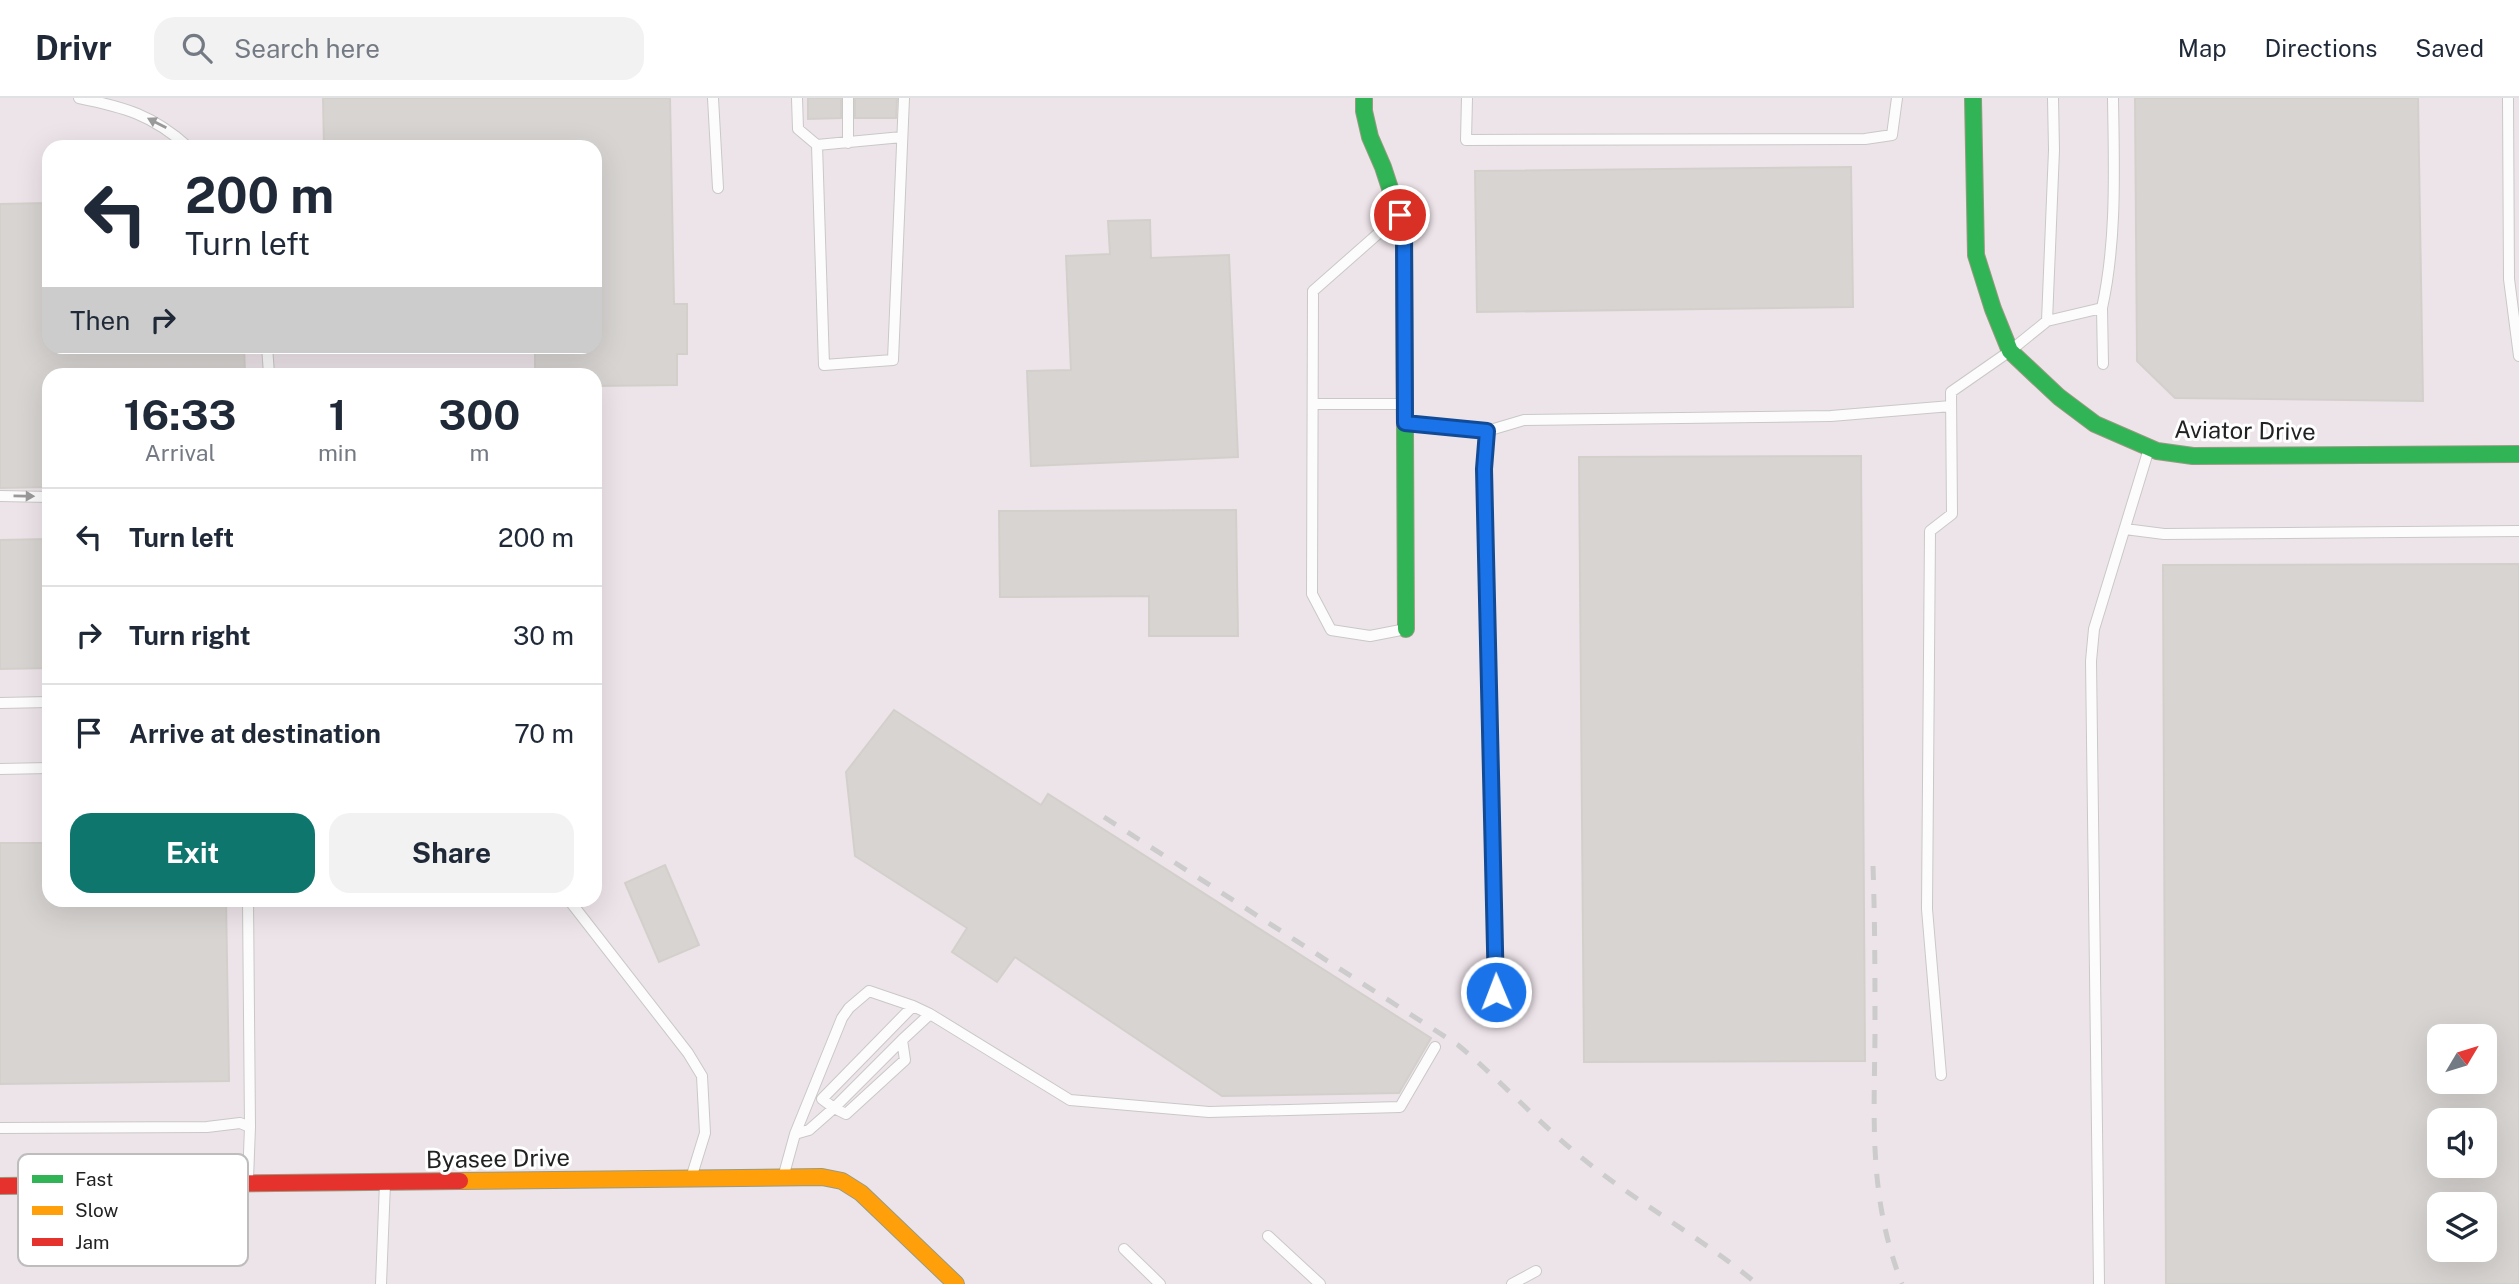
<!DOCTYPE html>
<html lang="en">
<head>
<meta charset="utf-8">
<style>
  :root { --surface:#fff; --page:#f2f2f3; --text:#1f2937; --muted:#747a83; --line:#e0e1e3; --accent:#0f766e }
  body { margin:0; font-family:"Public Sans",sans-serif; background:var(--page); color:var(--text); height:100vh; display:flex; flex-direction:column; font-size:26px; white-space:nowrap }
  * { box-sizing:border-box; margin:0 }
  p { font-size:23px; color:var(--muted) }
  .icon { flex:none; width:38px; height:38px; fill:none; stroke:currentColor; stroke-width:2; stroke-linecap:round; stroke-linejoin:round }
  .map { position:relative; flex:1; overflow:hidden }
  .drawer { position:absolute; left:42px; top:270px; width:560px; height:539px; display:flex; flex-direction:column; background:var(--surface); border-radius:21px; box-shadow:0 7px 28px #0002 }
  .drawer>* { flex:none }
  .hud { position:absolute; left:42px; top:42px; width:560px; height:214px; border-radius:21px; box-shadow:0 7px 28px #0002; background:#fff; color:var(--text); overflow:hidden }
  .needle { width:46px; rotate:52deg }
  .buttons { position:absolute; left:2427px; top:926px; display:grid; gap:14px }
  .buttons a { display:grid; place-items:center; width:70px; height:70px; border-radius:14px; background:var(--surface); box-shadow:0 7px 28px #0002; font-size:35px }
  .pin { position:absolute; display:grid; place-items:center; width:60px; height:60px; color:#fff; margin:-30px; border:4px solid #fff; border-radius:50%; box-shadow:0 2px 7px #0007 }
  .me { position:absolute; width:77px; margin:-38px; rotate:359deg; stroke-linejoin:round; filter:drop-shadow(0 0 5px #0008) }
  .turn { display:flex; align-items:center; gap:24px; height:147px; padding:0 28px; font-size:32px }
  .turn .icon { width:91px; height:91px; stroke-width:2.5 }
  .turn b { display:block; font-size:49px; line-height:60px }
  .then { display:flex; align-items:center; height:66px; padding:0 28px; background:#0003; gap:14px; font-size:26px }
  .eta { display:flex; justify-content:space-evenly; align-items:center; height:119px; text-align:center }
  .eta b { font-size:42px; font-weight:700; line-height:49px }
  .primary-button { display:flex; gap:14px; margin-top:auto; padding:14px 28px }
  .primary-button a { flex:1; height:80px; border-radius:21px; background:var(--accent); color:#fff; font-size:28px; font-weight:700; line-height:80px; text-align:center }
  .primary-button a+a { background:var(--page); color:var(--text) }
  ul { padding:0; list-style:none }
  li { display:flex; align-items:center; gap:21px; height:98px; padding:0 28px; border-top:2px solid var(--line) }
  li div { flex:1 }
  li b { display:block; font-size:26px }
  li em { font-style:normal }
  header { display:flex; align-items:center; gap:42px; box-sizing:border-box; height:98px; padding:0 35px; background:var(--surface); border-bottom:2px solid var(--line) }
  header strong { font-size:33px }
  nav { display:flex; gap:38px; margin-inline-start:auto; font-size:24px }
  .search { width:490px; height:63px; background:var(--page); display:flex; align-items:center; gap:18px; box-sizing:border-box; padding:0 24px; border-radius:21px; color:var(--muted); font-size:26px }
  .map>svg:first-child { display:block }
  .industrial { fill:#ede4e9; fill-rule:evenodd }
  .building { fill:#d7d4d2; stroke:#d3d0cc; stroke-width:2; fill-rule:evenodd }
  .lines { fill:none; stroke-linecap:round; stroke-linejoin:round }
  .lane-casing { stroke:#c9c8c7; stroke-width:12 }
  .fast-casing { stroke:#999a82; stroke-width:18 }
  .slow-casing { stroke:#999a82; stroke-width:18 }
  .jam-casing { stroke:#999a82; stroke-width:18 }
  .lane { stroke:#fdfcfc; stroke-width:10 }
  .fast { stroke:#30b455; stroke-width:16 }
  .slow { stroke:#ff9f0a; stroke-width:16 }
  .jam { stroke:#e5322d; stroke-width:16 }
  .rail { stroke:#ccc; stroke-width:5; stroke-dasharray:14 14; stroke-linecap:butt }
  .oneway { fill:#9a9a9a }
  .route-casing { stroke:#114b97; stroke-width:18 }
  .route { stroke:#1a73e8; stroke-width:12 }
  .labels { text-anchor:middle; stroke-width:6; stroke-linejoin:round; paint-order:stroke }
  .street-label { font-size:24px; fill:#222; stroke:#fff }
  .key { fill:#fff; stroke:#bdbdbd; stroke-width:2 }
  .key-label { font-size:19px; fill:#222 }
</style>
</head>
<body>
<header>
<strong>Drivr</strong>
<div class="search"><svg class="icon" aria-label="search" viewBox="0 0 24 24"><circle cx="10" cy="10" r="6"/><path d="M15 15l6 6"/></svg>Search here</div>
<nav><a>Map</a><a>Directions</a><a>Saved</a></nav>
</header>
<div class="map">
<svg width="2519" height="1186" viewBox="0 0 2519 1186">
  <rect width="100%" height="100%" fill="#f0eeeb"/>
  <path class="industrial" d="M 0,0 L 2519,0 L 2519,1186 L 0,1186 ZM 49,49 L 595,49 L 595,248 L 49,248 ZM 49,276 L 595,276 L 595,802 L 49,802 ZM 2440,938 L 2485,938 L 2485,984 L 2440,984 ZM 2440,1022 L 2485,1022 L 2485,1068 L 2440,1068 ZM 2440,1106 L 2485,1106 L 2485,1152 L 2440,1152 Z"/>
  <path class="building" d="M 323,0 L 670,0 L 674,206 L 687,206 L 687,256 L 677,256 L 677,287 L 595,288 L 595,276 L 535,276 L 535,248 L 595,248 L 595,49 L 324,49 Z
    M 808,0 L 841,0 L 841,20 L 808,21 Z
    M 855,0 L 897,0 L 896,20 L 855,20 Z
    M 2135,0 L 2418,0 L 2423,303 L 2175,300 L 2137,263 Z
    M 1851,69 L 1853,209 L 1477,214 L 1475,73 Z
    M 49,105 L 49,248 L 244,248 L 245,276 L 49,276 L 49,389 L 0,390 L 0,106 Z
    M 1150,122 L 1151,160 L 1229,157 L 1238,359 L 1031,368 L 1027,273 L 1071,272 L 1066,158 L 1110,156 L 1108,123 Z
    M 1861,358 L 1865,963 L 1584,964 L 1579,359 Z
    M 1236,412 L 1238,538 L 1149,538 L 1149,498 L 1000,499 L 999,413 Z
    M 49,441 L 49,570 L 0,571 L 0,442 Z
    M 2519,466 L 2519,1186 L 2166,1186 L 2163,467 ZM 2440,938 L 2485,938 L 2485,984 L 2440,984 ZM 2440,1022 L 2485,1022 L 2485,1068 L 2440,1068 ZM 2440,1106 L 2485,1106 L 2485,1152 L 2440,1152 Z
    M 894,612 L 1041,707 L 1048,696 L 1431,940 L 1399,995 L 1222,998 L 1015,859 L 997,884 L 952,854 L 967,830 L 855,758 L 846,674 Z
    M 0,745 L 49,745 L 49,802 L 226,802 L 229,983 L 0,986 Z
    M 665,767 L 699,847 L 659,864 L 625,785 Z"/>
  <g class="lines">
    <defs>
      <path id="lane" d="M 79,0 C 124,9 153,17 188,49
        M 713,0 L 718,90
        M 797,0 L 798,31 L 817,47 L 902,39
        M 848,0 L 848,45
        M 1467,0 L 1466,42 L 1865,41 L 1892,37 L 1897,0
        M 2508,0 L 2509,181 L 2519,258
        M 817,47 L 824,267 L 893,262 L 904,0
        M 1397,119 L 1313,193 L 1312,496 L 1331,532 L 1370,538 L 1406,531
        M 2102,210 L 2103,266
        M 2047,223 L 2054,52 L 2053,0
        M 267,248 L 269,276
        M 1313,306 L 1403,306
        M 1407,325 L 1487,333
        M 0,398 L 49,399
        M 2125,431 L 2164,436 L 2519,433
        M 0,605 L 49,604
        M 0,671 L 49,670
        M 248,802 L 250,1029
        M 569,802 L 688,955 L 702,978 L 705,1035 L 692,1077
        M 1496,894 L 1484,371 L 1487,333 L 1524,322 L 1831,318 L 1951,308
        M 913,908 L 822,1001 L 834,1010 L 902,942 L 930,916
        M 1941,977 L 1927,811 L 1930,433 L 1952,416 L 1951,294 L 2010,253 L 2047,223 L 2102,210 C 2117,142 2114,69 2113,0
        M 0,1030 L 207,1029 L 240,1025 L 250,1029 L 248,1081
        M 795,1036 L 809,1032 L 834,1010 L 846,1016 L 905,962 L 902,942
        M 784,1076 L 795,1036 L 842,920 L 849,910 L 869,893 L 913,908 L 930,916 L 1070,1002 L 1209,1014 L 1400,1009 L 1435,949
        M 1268,1138 L 1320,1186
        M 1124,1151 L 1160,1186
        M 381,1186 L 385,1085
        M 1512,1186 L 1536,1173
        M 2099,1186 L 2091,563 L 2094,531 L 2148,354"/>
      <path id="fast" d="M 1364,0 L 1364,13 L 1370,39 L 1383,69 L 1404,133 L 1406,531
        M 1973,0 L 1976,157 L 1993,211 L 2010,253 L 2059,299 L 2095,326 L 2157,353 L 2193,358 L 2519,356"/>
      <path id="slow" d="M 460,1083 L 822,1079 L 842,1083 L 861,1095 L 956,1186"/>
      <path id="jam" d="M 0,1088 L 460,1083"/>
    </defs>
    <use href="#lane" class="lane-casing"/>
    <use href="#fast" class="fast-casing"/>
    <use href="#slow" class="slow-casing"/>
    <use href="#jam" class="jam-casing"/>
    <use href="#lane" class="lane"/>
    <use href="#fast" class="fast"/>
    <use href="#slow" class="slow"/>
    <use href="#jam" class="jam"/>
    <path class="rail" d="M 1104,719 L 1458,947 C 1499,981 1535,1021 1576,1055 C 1633,1103 1700,1138 1757,1186
      M 1873,768 C 1875,825 1875,882 1875,939 C 1874,1027 1869,1101 1902,1186"/>
  </g>
  <defs><path id="oneway-solid" d="M-6-.8H1V-3.2L6.5 0L1 3.2V.8H-6Z" transform="scale(1.75)"/></defs>
  <g class="oneway">
    <use href="#oneway-solid" transform="translate(157 25) rotate(-153)"/>
    <use href="#oneway-solid" transform="translate(24 398) rotate(1)"/>
  </g>
  <g class="lines">
    <defs>
      <path id="route" d="M 1400,117 L 1404,133 L 1405,325 L 1487,333 L 1484,371 L 1496,894"/>
    </defs>
    <use href="#route" class="route-casing"/>
    <use href="#route" class="route"/>
  </g>
  <g class="labels">
    <g class="street-label">
      <text transform="translate(2245 333) rotate(1)" y="8">Aviator Drive</text>
      <text transform="translate(498 1061) rotate(-1)" y="8">Byasee Drive</text>
    </g>
  </g>
  <rect x="18" y="1056" width="230" height="112" rx="10" class="key"/>
  <rect x="32" y="1077" width="31" height="8" fill="#30b455"/>
  <rect x="32" y="1108" width="31" height="9" fill="#ff9f0a"/>
  <rect x="32" y="1140" width="31" height="8" fill="#e5322d"/>
  <g class="key-label">
    <text x="75" y="1088">Fast</text>
    <text x="75" y="1119">Slow</text>
    <text x="75" y="1151">Jam</text>
  </g>
</svg>
<div class="buttons">
<a><svg class="needle" viewBox="-14 -14 28 28"><path d="M0-13l5 13h-10z" fill="#e53935"/><path d="M0 13l5-13h-10z" fill="#747a83"/></svg></a>
<a><svg class="icon" aria-label="sound" viewBox="0 0 24 24"><path d="M4 9h4l5-4v14l-5-4H4zM17 9q2 3 0 6"/></svg></a>
<a><svg class="icon" aria-label="layers" viewBox="0 0 24 24"><path d="M12 4l9 5-9 5-9-5zM3 14l9 5 9-5"/></svg></a>
</div>
<div class="pin" style="left:1400px;top:117px;background:#d93025"><svg class="icon" aria-label="arrive" viewBox="0 0 24 24"><path d="M6 21V4h12l-3 4 3 4H6"/></svg></div>
<svg class="me" style="left:1496px;top:894px" viewBox="-20 -20 40 40"><circle r="17" fill="#1a73e8" stroke="#fff" stroke-width="3"/><path d="M0-11L8 9 0 5-8 9z" fill="#fff"/></svg>
<div class="hud">
<div class="turn"><svg class="icon" aria-label="left" viewBox="0 0 24 24"><path d="M17 20v-9H6M10 6l-5 5 5 5"/></svg><div><b>200 m</b>Turn left</div></div>
<div class="then">Then<svg class="icon" aria-label="right" viewBox="0 0 24 24"><path d="M7 20v-9h11M14 6l5 5-5 5"/></svg></div>
</div>
<section class="drawer">
<div class="eta">
<div><b>16:33</b><p>Arrival</p></div>
<div><b>1</b><p>min</p></div>
<div><b>300</b><p>m</p></div>
</div>
<ul>
<li><svg class="icon" aria-label="left" viewBox="0 0 24 24"><path d="M17 20v-9H6M10 6l-5 5 5 5"/></svg><div><b>Turn left</b></div><em>200 m</em></li>
<li><svg class="icon" aria-label="right" viewBox="0 0 24 24"><path d="M7 20v-9h11M14 6l5 5-5 5"/></svg><div><b>Turn right</b></div><em>30 m</em></li>
<li><svg class="icon" aria-label="arrive" viewBox="0 0 24 24"><path d="M6 21V4h12l-3 4 3 4H6"/></svg><div><b>Arrive at destination</b></div><em>70 m</em></li>
</ul>
<div class="primary-button"><a>Exit</a><a>Share</a></div>
</section>
</div>
</body>
</html>
